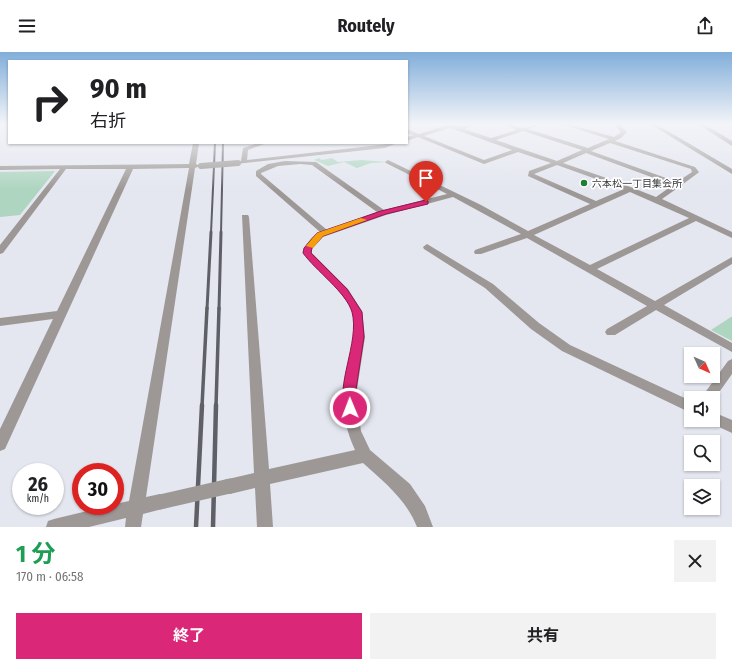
<!DOCTYPE html>
<html lang="ja">
<head>
<meta charset="utf-8">
<style>
  :root { --surface:#fff; --page:#f2f2f2; --text:#202124; --muted:#757577; --accent:#db2777 }
  body { margin:0; font-family:"Fira Sans Condensed","Noto Sans JP",sans-serif; background:var(--page); color:var(--text); height:100vh; display:flex; flex-direction:column; font-size:15px; white-space:nowrap }
  * { box-sizing:border-box; margin:0 }
  p { font-size:13px; color:var(--muted) }
  .icon { flex:none; width:22px; height:22px; fill:none; stroke:currentColor; stroke-width:2; stroke-linecap:round; stroke-linejoin:round }
  .map { position:relative; height:475px; overflow:hidden }
  .drawer { display:flex; flex-direction:column; background:var(--surface); flex:1 }
  .drawer>* { flex:none }
  .top-card { position:absolute; left:8px; top:8px; width:400px; height:84px; border-radius:0px; box-shadow:0 1px 3px #0004; background:#fff; color:var(--text); overflow:hidden }
  .needle { width:26px; rotate:135deg }
  .buttons { position:absolute; left:684px; top:295px; display:grid; gap:8px }
  .buttons a { display:grid; place-items:center; width:36px; height:36px; border-radius:0px; background:var(--surface); box-shadow:0 1px 3px #0004; font-size:20px }
  .speed { position:absolute; left:12px; top:411px; display:flex; gap:8px; font-size:20px; font-weight:700; text-align:center }
  .speed>* { display:grid; place-content:center; width:52px; height:52px; border-radius:50%; background:var(--surface); box-shadow:0 1px 3px #0004; line-height:1 }
  .speed small { font-size:10px; font-weight:400 }
  .speed .limit { border:6px solid #d22; background:#fff; color:#111 }
  .pin { position:absolute; display:grid; place-items:center; width:34px; height:34px; color:#fff; margin:-41px -17px; border-radius:50% 50% 50% 0; rotate:-45deg; box-shadow:0 0 4px #0007 }
  .pin .icon { rotate:45deg }
  .me { position:absolute; width:44px; margin:-22px; rotate:359deg; stroke-linejoin:round; filter:drop-shadow(0 0 3px #0008) }
  .turn { display:flex; align-items:center; gap:14px; height:84px; padding:0 16px; font-size:18px }
  .turn .icon { width:52px; height:52px; stroke-width:2.5 }
  .turn b { display:block; font-size:28px; line-height:34px }
  .round { display:grid; place-items:center; flex:none; width:42px; height:42px; border-radius:0px; background:var(--page) }
  .summary { display:flex; align-items:center; justify-content:space-between; height:68px; padding:0 16px }
  h1 { font-size:24px; font-weight:700; line-height:30px; color:#1e9e55 }
  .button { display:flex; gap:8px; margin-top:auto; padding:8px 16px }
  .button a { flex:1; height:46px; border-radius:0px; background:var(--accent); color:#fff; font-size:16px; font-weight:700; line-height:46px; text-align:center }
  .button a+a { background:var(--page); color:var(--text) }
  header { display:flex; justify-content:space-between; align-items:center; height:52px; padding:0 16px; background:var(--surface); font-size:18px; font-weight:700 }
  .map>svg:first-child { display:block }
  .green { fill:#add5bf }
  .lines { fill:none; stroke-linecap:round; stroke-linejoin:round }
  .minor-tunnel { stroke:#c2c3cc; stroke-width:6; stroke-dasharray:6 3; stroke-linecap:butt }
  .minor { fill:#9d9896; fill-rule:evenodd }
  .rail-far3 { stroke:#5f6066; stroke-width:2 }
  .rail-far2 { stroke:#5f6066; stroke-width:3 }
  .rail-far1 { stroke:#5f6066; stroke-width:3.5 }
  .rail { stroke:#5f6066; stroke-width:4.5 }
  .minor-bridge-far1 { stroke:#9d9896; stroke-width:6 }
  .minor-bridge { stroke:#9d9896; stroke-width:15 }
  .route { fill:#db2777; stroke:#8e194d }
  .slow { fill:#f59e0b }
  .poi-dot { fill:#1d7f31; stroke:#fff; stroke-width:1.5 }
  .labels { text-anchor:middle; stroke-width:3.5; stroke-linejoin:round; paint-order:stroke }
  .far-poi-label { font-size:10px; fill:#38393d; stroke:#fff; text-anchor:start }
</style>
</head>
<body>
<header><svg class="icon" aria-label="menu" viewBox="0 0 24 24"><path d="M4 6h16M4 12h16M4 18h16"/></svg>Routely<svg class="icon" aria-label="share" viewBox="0 0 24 24"><path d="M12 15V3M7 8l5-5 5 5M5 13v7h14v-7"/></svg></header>
<div class="map">
<svg width="732" height="475" viewBox="0 0 732 475">
  <rect width="100%" height="100%" fill="#e4e6f0"/>
  <path class="green" d="M 319,106 L 322,108 L 332,106 L 338,110 L 361,108 L 388,110 L 371,111 L 357,116 L 344,110 L 328,114 L 314,108 Z
    M 55,119 L 20,163 L 0,165 L 0,120 Z
    M 731,265 L 732,265 L 732,289 L 711,278 Z"/>
  <g class="lines">
    <path class="minor-tunnel" d="M 729,72 L 732,72"/>
    <path class="minor" d="M 450,72 C 461,76 466,72 476,72 L 464,77 L 491,86 L 517,78 L 503,72 C 510,72 515,75 522,76 C 528,76 535,72 541,72 L 528,77 L 588,96 L 609,87 L 561,72 L 568,72 L 614,85 L 621,80 L 613,72 L 619,72 L 627,80 L 621,86 L 615,89 L 695,115 L 699,120 L 698,121 L 683,132 L 682,134 L 679,135 L 662,147 L 732,180 L 732,186 L 696,169 L 597,217 L 655,249 L 732,205 L 732,212 L 664,253 L 732,291 L 732,300 L 656,258 L 615,283 L 607,283 L 605,280 L 607,277 L 647,254 L 527,186 L 481,202 L 475,202 L 474,200 L 475,198 L 521,182 L 453,145 L 386,163 L 323,185 L 312,197 L 312,201 L 348,237 L 362,259 L 365,285 L 356,344 L 361,379 L 370,398 L 410,432 L 425,454 L 433,475 L 417,475 C 406,447 384,430 363,411 L 270,432 L 273,475 L 257,475 L 255,436 L 230,442 L 224,440 L 222,434 L 224,428 L 254,421 L 242,163 L 248,163 L 249,165 L 269,417 L 355,398 C 347,381 343,364 343,345 C 342,317 360,288 352,260 C 346,241 315,217 303,201 C 304,193 313,183 320,180 L 256,124 L 256,119 L 268,112 L 285,109 L 316,110 L 384,158 L 447,142 L 386,111 L 385,110 L 388,108 L 481,153 L 528,179 L 590,152 L 528,124 L 529,119 L 551,111 L 518,100 L 484,112 L 418,85 L 407,89 L 407,85 L 413,83 L 407,81 L 407,77 L 419,82 ZM 450,76 L 456,78 L 512,98 L 484,108 L 424,84 ZM 523,79 L 582,98 L 557,109 L 496,88 ZM 610,91 L 691,117 L 692,120 L 677,130 L 591,99 ZM 586,101 L 673,133 L 656,145 L 615,129 L 563,111 ZM 300,112 L 312,113 L 377,160 L 327,178 L 261,122 L 261,121 L 278,114 ZM 557,113 L 624,137 L 596,149 L 534,122 ZM 630,140 L 689,166 L 590,213 L 534,183 Z
      M 650,72 L 656,72 L 732,117 L 732,122 Z
      M 698,72 L 704,72 L 732,89 L 732,94 Z
      M 193,91 L 199,91 L 196,112 L 200,114 L 195,116 L 146,445 L 160,442 L 166,444 L 168,450 L 166,456 L 143,462 L 141,475 L 125,475 L 126,466 L 89,475 L 46,475 L 48,469 L 54,467 L 108,454 L 115,454 L 115,452 L 129,449 L 189,116 L 133,117 L 5,397 L 0,399 L 0,377 L 53,267 L 0,274 L 0,266 L 57,259 L 126,117 L 66,117 L 3,201 L 0,202 L 0,193 L 60,117 L 0,118 L 0,114 L 189,112 Z
      M 258,91 L 267,91 L 248,98 L 247,108 L 397,91 L 385,96 L 236,112 L 236,110 L 241,109 L 243,96 Z
      M 427,192 L 493,232 L 539,271 L 570,293 L 691,349 L 691,361 L 562,299 L 531,277 L 485,236 L 424,197 L 423,195 Z
      M 732,307 L 732,322 L 713,349 L 713,346 L 701,346 L 728,309 Z
      M 713,360 L 732,368 L 732,381 L 708,370 L 707,368 L 713,368 Z"/>
    <path class="rail-far3" d="M 211,181 L 215,91
      M 221,181 L 223,91"/>
    <path class="rail-far2" d="M 207,257 L 211,180
      M 219,257 L 221,180"/>
    <path class="rail-far1" d="M 202,354 L 207,256
      M 216,354 L 219,256"/>
    <path class="rail" d="M 196,475 L 202,353
      M 213,475 L 216,353"/>
    <path class="minor-bridge-far1" d="M 201,114 L 238,111"/>
    <path class="minor-bridge" d="M 160,450 L 230,434"/>
  </g>
  <linearGradient id="sky" x2="0" y2="1"><stop stop-color="#81aeda"/><stop offset="0.52" stop-color="#f3f4f8"/><stop offset="1" stop-color="#f3f4f8" stop-opacity="0"/></linearGradient>
  <rect width="732" height="138" fill="url(#sky)"/>
  <path class="route" d="M 426,148 L 428,149 L 428,152 L 386,162 L 323,184 L 312,196 L 311,201 L 347,237 L 362,260 L 364,285 L 355,344 L 356,356 L 355,360 L 350,362 L 346,360 C 334,335 360,290 352,260 C 346,240 316,219 303,201 L 304,196 L 317,181 L 381,159 Z"/>
  <path class="slow" d="M 361,166 L 367,168 L 323,184 L 313,196 L 306,194 L 317,181 Z"/>
  <circle class="poi-dot" cx="584" cy="131" r="4"/>
  <g class="labels">
    <g class="far-poi-label">
      <text x="592" y="135">六本松一丁目集会所</text>
    </g>
  </g>
</svg>
<div class="buttons">
<a><svg class="needle" viewBox="-14 -14 28 28"><path d="M0-13l5 13h-10z" fill="#e53935"/><path d="M0 13l5-13h-10z" fill="#757577"/></svg></a>
<a><svg class="icon" aria-label="sound" viewBox="0 0 24 24"><path d="M4 9h4l5-4v14l-5-4H4zM17 9q2 3 0 6"/></svg></a>
<a><svg class="icon" aria-label="search" viewBox="0 0 24 24"><circle cx="10" cy="10" r="6"/><path d="M15 15l6 6"/></svg></a>
<a><svg class="icon" aria-label="layers" viewBox="0 0 24 24"><path d="M12 4l9 5-9 5-9-5zM3 14l9 5 9-5"/></svg></a>
</div>
<div class="speed"><div>26<small>km/h</small></div><div class="limit">30</div></div>
<div class="pin" style="left:426px;top:150px;background:#d93025"><svg class="icon" aria-label="arrive" viewBox="0 0 24 24"><path d="M6 21V4h12l-3 4 3 4H6"/></svg></div>
<svg class="me" style="left:350px;top:356px" viewBox="-20 -20 40 40"><circle r="17" fill="#db2777" stroke="#fff" stroke-width="3"/><path d="M0-11L8 9 0 5-8 9z" fill="#fff"/></svg>
<div class="top-card">
<div class="turn"><svg class="icon" aria-label="right" viewBox="0 0 24 24"><path d="M7 20v-9h11M14 6l5 5-5 5"/></svg><div><b>90 m</b>右折</div></div>
</div>
</div>
<section class="drawer">
<div class="summary"><div><h1>1 分</h1><p>170 m · 06:58</p></div><a class="round"><svg class="icon" aria-label="close" viewBox="0 0 24 24"><path d="M6 6l12 12M18 6L6 18"/></svg></a></div>
<div class="button"><a>終了</a><a>共有</a></div>
</section>
</body>
</html>
